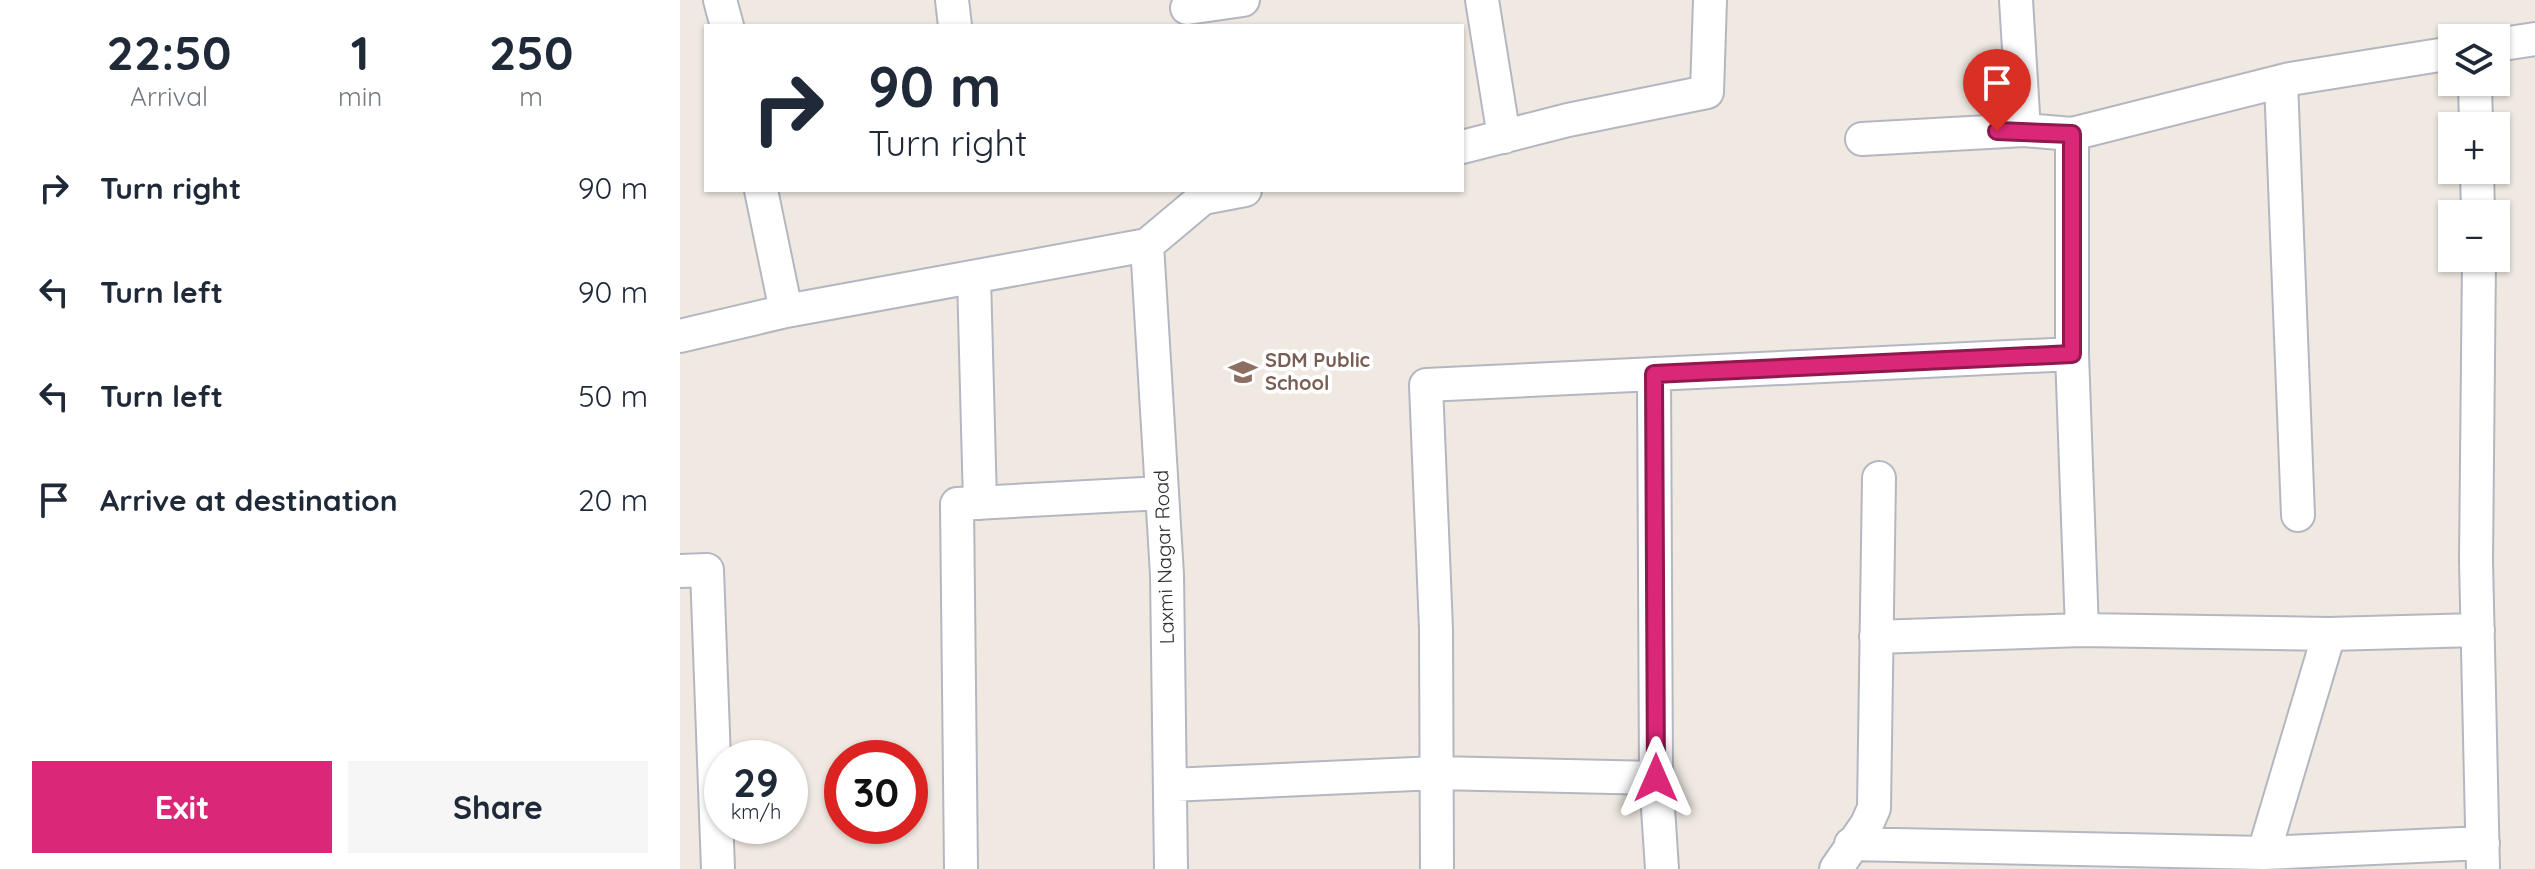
<!DOCTYPE html>
<html lang="en">
<head>
<meta charset="utf-8">
<style>
  :root { --surface:#fff; --page:#f6f6f7; --text:#1f2937; --muted:#747a83; --accent:#db2777 }
  body { margin:0; font-family:Quicksand,sans-serif; background:var(--page); color:var(--text); height:100vh; display:flex; flex-direction:column; font-size:30px; white-space:nowrap }
  * { box-sizing:border-box; margin:0 }
  p { font-size:26px; color:var(--muted) }
  .icon { flex:none; width:44px; height:44px; fill:none; stroke:currentColor; stroke-width:2; stroke-linecap:round; stroke-linejoin:round }
  .map { position:relative; flex:1; overflow:hidden }
  .drawer { display:flex; flex-direction:column; background:var(--surface); width:680px }
  .drawer>* { flex:none }
  .banner { position:absolute; left:24px; top:24px; width:760px; height:168px; border-radius:0px; box-shadow:0 2px 6px #0004; background:#fff; color:var(--text); overflow:hidden }
  .controls { position:absolute; left:1758px; top:24px; display:grid; gap:16px }
  .controls a { display:grid; place-items:center; width:72px; height:72px; border-radius:0px; background:var(--surface); box-shadow:0 2px 6px #0004; font-size:40px }
  .speed { position:absolute; left:24px; top:740px; display:flex; gap:16px; font-size:40px; font-weight:700; text-align:center }
  .speed>* { display:grid; place-content:center; width:104px; height:104px; border-radius:50%; background:var(--surface); box-shadow:0 2px 6px #0004; line-height:1 }
  .speed small { font-size:20px; font-weight:400 }
  .speed .limit { border:12px solid #d22; background:#fff; color:#111 }
  .pin { position:absolute; display:grid; place-items:center; width:68px; height:68px; color:#fff; margin:-82px -34px; border-radius:50% 50% 50% 0; rotate:-45deg; box-shadow:0 0 8px #0007 }
  .pin .icon { rotate:45deg }
  .me { position:absolute; width:88px; margin:-44px; rotate:0deg; stroke-linejoin:round; filter:drop-shadow(0 0 6px #0008) }
  .turn { display:flex; align-items:center; gap:28px; height:168px; padding:0 32px; font-size:36px }
  .turn .icon { width:104px; height:104px; stroke-width:2.5 }
  .turn b { display:block; font-size:56px; line-height:68px }
  .eta { display:flex; justify-content:space-evenly; align-items:center; height:136px; text-align:center }
  .eta b { font-size:48px; font-weight:700; line-height:56px }
  .button { display:flex; gap:16px; margin-top:auto; padding:16px 32px }
  .button a { flex:1; height:92px; border-radius:0px; background:var(--accent); color:#fff; font-size:32px; font-weight:700; line-height:92px; text-align:center }
  .button a+a { background:var(--page); color:var(--text) }
  ul { padding:0; list-style:none }
  li { display:flex; align-items:center; gap:24px; height:104px; padding:0 32px }
  li div { flex:1 }
  li b { display:block; font-size:30px }
  li em { font-style:normal }
  main { display:flex; flex:1; min-height:0 }
  .map>svg:first-child { display:block }
  .lines { fill:none; stroke-linecap:round; stroke-linejoin:round }
  .minor-casing { stroke:#b4b7c1; stroke-width:36 }
  .minor { stroke:#fff; stroke-width:32 }
  .route-casing { stroke:#8e194d; stroke-width:20 }
  .route { stroke:#db2777; stroke-width:14 }
  .labels { text-anchor:middle; stroke-width:8; stroke-linejoin:round; paint-order:stroke }
  .education-label { font-size:20px; font-weight:bold; fill:#785e54; stroke:#fff; text-anchor:start }
  .street-label { font-size:20px; fill:#2e2e2e; stroke:#fff }
</style>
</head>
<body>
<main>
<section class="drawer">
<div class="eta">
<div><b>22:50</b><p>Arrival</p></div>
<div><b>1</b><p>min</p></div>
<div><b>250</b><p>m</p></div>
</div>
<ul>
<li><svg class="icon" aria-label="right" viewBox="0 0 24 24"><path d="M7 20v-9h11M14 6l5 5-5 5"/></svg><div><b>Turn right</b></div><em>90 m</em></li>
<li><svg class="icon" aria-label="left" viewBox="0 0 24 24"><path d="M17 20v-9H6M10 6l-5 5 5 5"/></svg><div><b>Turn left</b></div><em>90 m</em></li>
<li><svg class="icon" aria-label="left" viewBox="0 0 24 24"><path d="M17 20v-9H6M10 6l-5 5 5 5"/></svg><div><b>Turn left</b></div><em>50 m</em></li>
<li><svg class="icon" aria-label="arrive" viewBox="0 0 24 24"><path d="M6 21V4h12l-3 4 3 4H6"/></svg><div><b>Arrive at destination</b></div><em>20 m</em></li>
</ul>
<div class="button"><a>Exit</a><a>Share</a></div>
</section>
<div class="map">
<svg width="1855" height="869" viewBox="0 0 1855 869">
  <rect width="100%" height="100%" fill="#efe9e1"/>
  <g class="lines">
    <defs>
      <path id="minor" d="M 40,0 L 47,26
        M 272,0 L 275,26
        M 802,0 L 824,137
        M 1336,0 L 1344,130
        M 507,8 L 563,0
        M 1816,45 L 1855,39
        M 1601,82 L 1618,515
        M 1795,82 L 1796,126
        M 1392,134 L 1392,354 L 1402,630
        M 1182,139 L 1344,130 L 1392,134 L 1610,79 L 1772,53
        M 782,147 L 888,120 L 1027,92 L 1030,0
        M 1797,170 L 1798,214
        M 81,190 L 106,311 L 467,245 L 523,198 L 565,190
        M 467,245 L 487,575 L 491,869
        M 1799,258 L 1796,561 L 1803,869
        M 294,277 L 300,503
        M 0,336 L 106,311
        M 0,571 L 27,570 L 38,869
        M 1196,637 L 1402,630 L 1649,634 L 1798,630
        M 976,778 L 982,869
        M 490,785 L 756,773 L 976,778 L 974,374
        M 1171,844 L 1584,853 L 1803,843
        M 281,869 L 277,504 L 482,493
        M 757,869 L 756,629 L 746,385 L 1392,354
        M 1156,869 L 1187,824 L 1194,808 L 1199,478
        M 1579,869 L 1649,634"/>
    </defs>
    <use href="#minor" class="minor-casing"/>
    <use href="#minor" class="minor"/>
  </g>
  <g class="lines">
    <defs>
      <path id="route" d="M 976,778 L 974,374 L 1392,354 L 1392,134 L 1317,131"/>
    </defs>
    <use href="#route" class="route-casing"/>
    <use href="#route" class="route"/>
  </g>
  <defs>
    <symbol id="school-bare" viewBox="-9 -9 18 18"><path d="M0-5L7-2L0 1L-7-2ZM-4 1L0 2.5L4 1V4Q0 6-4 4Z" fill="#8d6e63" stroke="#fff" stroke-width="2.5" paint-order="stroke"/></symbol>
  </defs>
  <g fill-rule="evenodd">
    <use href="#school-bare" x="543" y="352" width="40" height="40"/>
  </g>
  <g class="labels">
    <g class="education-label">
      <text x="585" y="367">SDM Public<tspan x="585" dy="23">School</tspan></text>
    </g>
    <g class="street-label">
      <text transform="translate(484 557) rotate(-92)" y="7">Laxmi Nagar Road</text>
    </g>
  </g>
</svg>
<div class="controls">
<a><svg class="icon" aria-label="layers" viewBox="0 0 24 24"><path d="M12 4l9 5-9 5-9-5zM3 14l9 5 9-5"/></svg></a>
<a>+</a>
<a>−</a>
</div>
<div class="speed"><div>29<small>km/h</small></div><div class="limit">30</div></div>
<div class="pin" style="left:1317px;top:131px;background:#d93025"><svg class="icon" aria-label="arrive" viewBox="0 0 24 24"><path d="M6 21V4h12l-3 4 3 4H6"/></svg></div>
<svg class="me" style="left:976px;top:778px" viewBox="-20 -20 40 40"><path d="M0-17L14 15 0 8-14 15z" fill="#db2777" stroke="#fff" stroke-width="4"/></svg>
<div class="banner">
<div class="turn"><svg class="icon" aria-label="right" viewBox="0 0 24 24"><path d="M7 20v-9h11M14 6l5 5-5 5"/></svg><div><b>90 m</b>Turn right</div></div>
</div>
</div>
</main>
</body>
</html>
